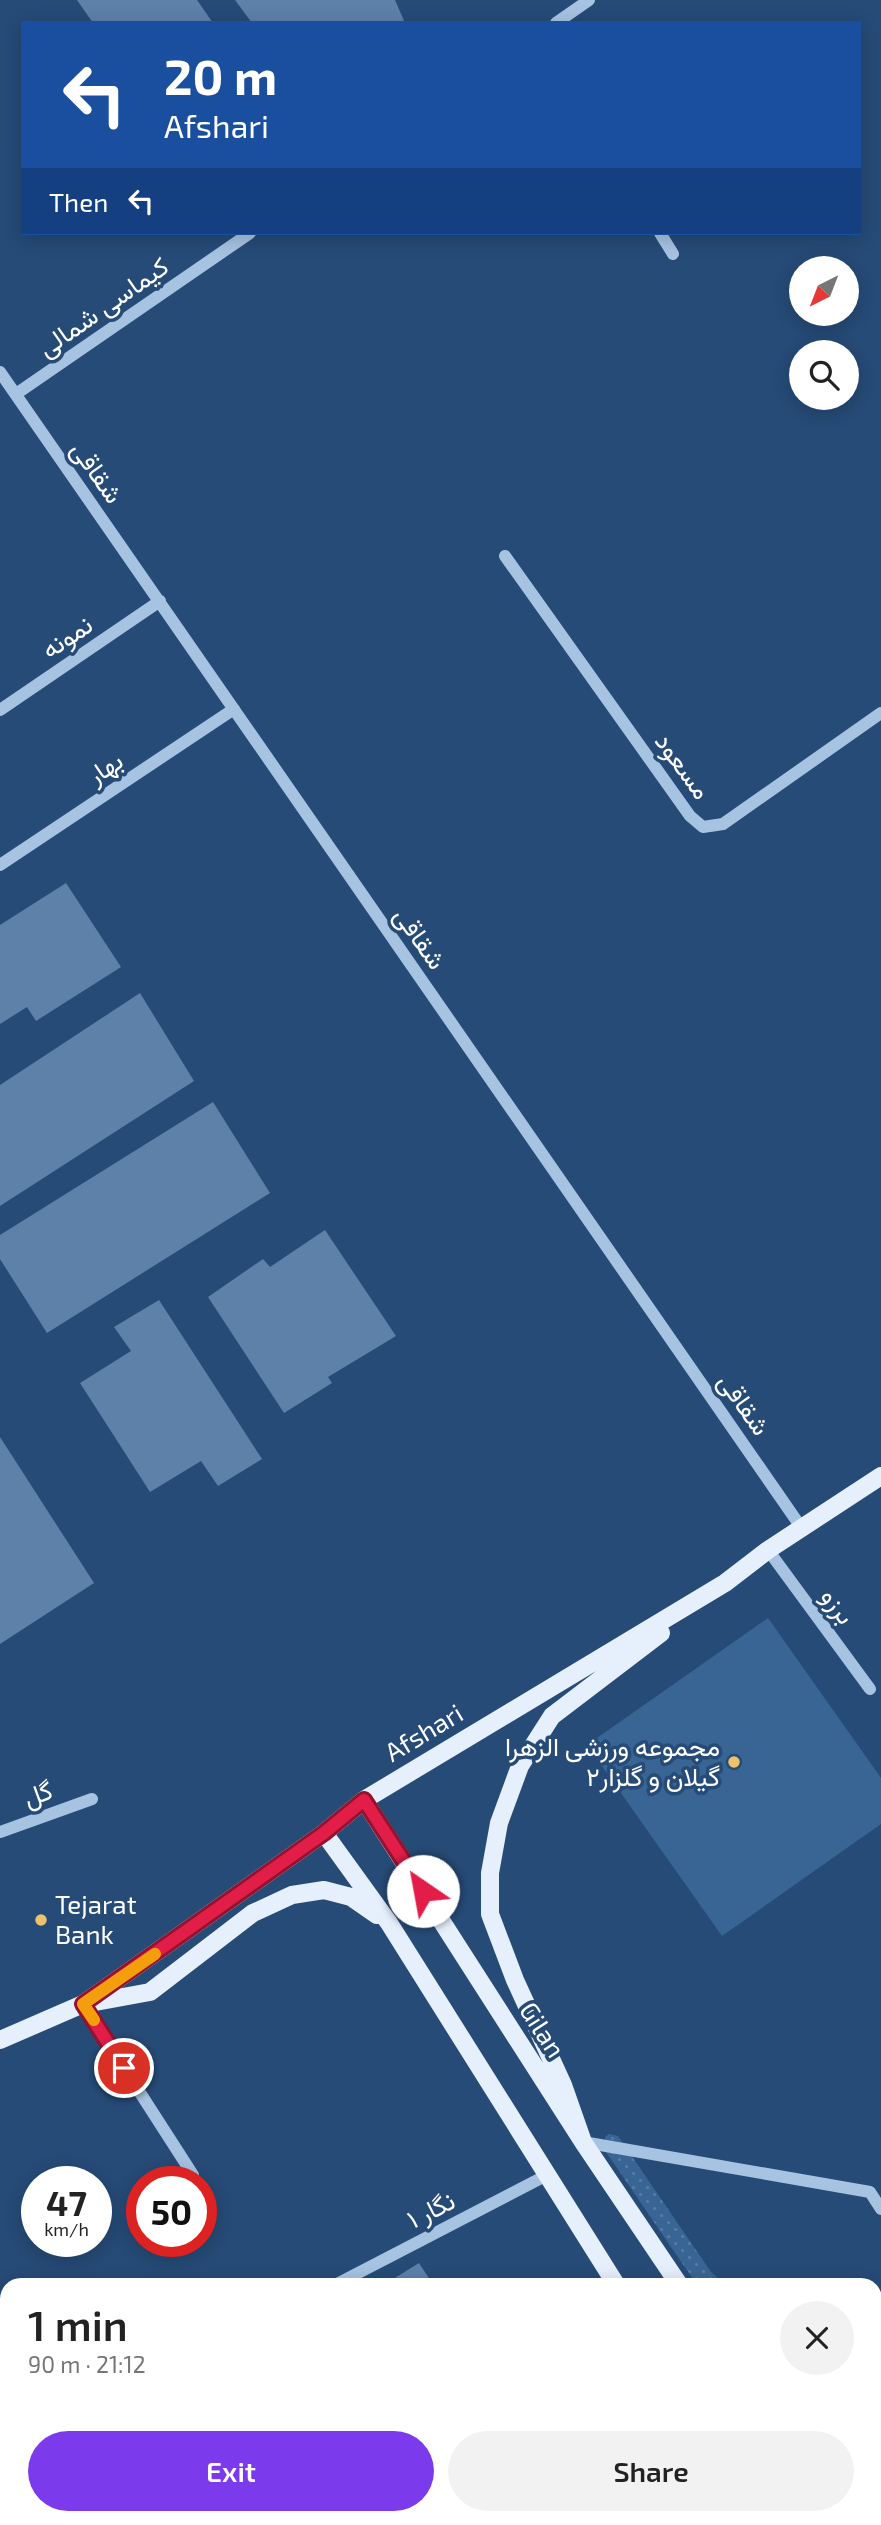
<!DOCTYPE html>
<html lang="en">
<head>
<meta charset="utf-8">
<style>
  :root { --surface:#fff; --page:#f2f2f2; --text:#222; --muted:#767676; --accent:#7c3aed }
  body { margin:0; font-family:"Exo 2",Vazirmatn,sans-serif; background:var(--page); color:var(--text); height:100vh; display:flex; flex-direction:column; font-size:26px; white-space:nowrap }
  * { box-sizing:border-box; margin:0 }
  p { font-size:23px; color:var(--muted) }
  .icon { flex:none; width:38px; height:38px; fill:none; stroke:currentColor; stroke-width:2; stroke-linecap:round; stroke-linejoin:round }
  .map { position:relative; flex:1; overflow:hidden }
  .panel { position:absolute; left:0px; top:2278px; width:882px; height:247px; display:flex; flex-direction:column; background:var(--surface); border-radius:21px 21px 0 0; box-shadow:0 4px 18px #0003 }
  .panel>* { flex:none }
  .guide { position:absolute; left:21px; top:21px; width:840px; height:214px; border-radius:0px; box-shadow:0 4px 18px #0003; background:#1a4fa0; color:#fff; overflow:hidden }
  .needle { width:46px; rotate:222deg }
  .tools { position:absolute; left:789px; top:256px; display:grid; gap:14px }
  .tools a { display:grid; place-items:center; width:70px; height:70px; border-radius:50%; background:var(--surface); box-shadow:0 4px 18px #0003; font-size:35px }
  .speed { position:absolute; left:21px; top:2166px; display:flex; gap:14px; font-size:35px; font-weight:700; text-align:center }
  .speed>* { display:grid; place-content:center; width:91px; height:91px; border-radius:50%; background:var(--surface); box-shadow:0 4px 18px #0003; line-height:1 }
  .speed small { font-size:18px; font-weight:400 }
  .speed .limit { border:10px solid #d22; background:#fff; color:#111 }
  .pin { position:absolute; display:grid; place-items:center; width:60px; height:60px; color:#fff; margin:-30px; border:4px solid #fff; border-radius:50%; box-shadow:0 2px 7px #0007 }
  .me { position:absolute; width:77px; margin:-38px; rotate:327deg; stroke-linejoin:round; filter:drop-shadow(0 0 5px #0008) }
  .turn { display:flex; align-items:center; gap:24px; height:147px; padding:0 28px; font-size:32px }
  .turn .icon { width:91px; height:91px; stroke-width:2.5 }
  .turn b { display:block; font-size:49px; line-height:60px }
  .then { display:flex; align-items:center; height:66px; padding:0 28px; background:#0003; gap:14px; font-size:26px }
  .round { display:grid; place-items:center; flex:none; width:74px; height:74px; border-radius:37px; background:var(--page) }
  .headline { display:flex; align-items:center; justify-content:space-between; height:119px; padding:0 28px }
  h1 { font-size:42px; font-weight:600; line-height:52px }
  .cta { display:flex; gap:14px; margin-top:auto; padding:14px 28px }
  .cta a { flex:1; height:80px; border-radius:42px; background:var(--accent); color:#fff; font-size:28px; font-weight:600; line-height:80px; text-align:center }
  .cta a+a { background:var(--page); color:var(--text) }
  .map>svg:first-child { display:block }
  .grass { fill:url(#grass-dots) }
  .pitch { fill:#396594 }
  .building { fill:#5e81a9 }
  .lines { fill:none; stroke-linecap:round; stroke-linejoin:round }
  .minor { stroke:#a7c3e2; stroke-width:12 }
  .major { stroke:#e6effc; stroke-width:18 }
  .route-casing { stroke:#92132f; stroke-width:18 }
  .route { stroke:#e11d48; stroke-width:12 }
  .slow { stroke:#f59e0b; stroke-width:12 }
  .poi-dot { fill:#ebc36c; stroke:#264b77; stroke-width:2.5 }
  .labels { text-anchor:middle; stroke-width:7; stroke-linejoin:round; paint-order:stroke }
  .street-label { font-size:26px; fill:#fff; stroke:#264b77 }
  .poi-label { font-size:26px; fill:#fff; stroke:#264b77; text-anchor:end }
</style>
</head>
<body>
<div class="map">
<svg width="881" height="2525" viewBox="0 0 881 2525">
  <defs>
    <pattern id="grass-dots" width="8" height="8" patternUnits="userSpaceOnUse" patternTransform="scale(1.75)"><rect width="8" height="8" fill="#396594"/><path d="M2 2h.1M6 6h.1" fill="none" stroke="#577ca4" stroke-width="1.8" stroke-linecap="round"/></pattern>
  </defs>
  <rect width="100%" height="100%" fill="#264b77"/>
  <path class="grass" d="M 609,2134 L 618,2136 L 711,2272 L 726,2285 L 697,2285 L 606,2152 L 605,2137 Z
    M 875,2310 L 881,2311 L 881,2495 L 875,2508 Z"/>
  <path class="pitch" d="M 768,1618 L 881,1778 L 881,1824 L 722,1936 L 587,1745 Z"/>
  <path class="building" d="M 77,0 L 197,0 L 213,23 L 93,23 Z
    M 235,0 L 395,0 L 405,23 L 252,23 Z
    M 66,883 L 121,967 L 36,1021 L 27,1007 L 0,1024 L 0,925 Z
    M 140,993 L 194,1081 L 0,1206 L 0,1085 Z
    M 213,1102 L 270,1193 L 47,1333 L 0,1259 L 0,1235 Z
    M 325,1230 L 396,1336 L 328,1377 L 332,1383 L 284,1413 L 208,1297 L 263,1259 L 270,1267 Z
    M 159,1300 L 262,1459 L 218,1486 L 201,1461 L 150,1492 L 80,1383 L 131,1351 L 114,1327 Z
    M 0,1437 L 94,1583 L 0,1644 Z
    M 419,2263 L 434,2286 L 382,2286 Z
    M 127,2518 L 187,2518 L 173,2525 L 133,2525 Z
    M 331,2518 L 343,2518 L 348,2525 L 320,2525 Z"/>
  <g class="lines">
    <path class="minor" d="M 556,23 L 589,0
      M 660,233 L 673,254
      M 0,372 L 803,1530
      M 16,394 L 250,233
      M 505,556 L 690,816 L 703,827 L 723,824 L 881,713
      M 0,710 L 160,601
      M 0,865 L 234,709
      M 768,1550 L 870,1689
      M 0,1832 L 92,1799
      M 83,2004 L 193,2175
      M 583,2142 L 870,2192 L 881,2209
      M 333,2286 L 549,2174
      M 0,2384 L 7,2394
      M 92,2518 L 96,2525
      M 299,2525 L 309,2518"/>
    <path class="major" d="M 364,1800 L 583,2142 L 680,2286
      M 324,1833 L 389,1923 L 617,2286
      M 90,2003 L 150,1992 L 253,1913 L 292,1895 L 324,1890 L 351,1897 L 377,1915
      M 0,2040 L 83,2004 L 324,1833 L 364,1800 L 725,1583 L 768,1550 L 881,1476
      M 583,2142 L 563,2085 L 515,1980 L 490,1914 L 490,1873 L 499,1823 L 520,1766 L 552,1716 L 661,1633
      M 780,2518 L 785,2525
      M 844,2518 L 849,2525"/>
  </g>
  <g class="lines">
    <defs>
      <path id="route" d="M 124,2068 L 83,2004 L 324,1833 L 364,1800 L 423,1891"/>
    </defs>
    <use href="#route" class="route-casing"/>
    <use href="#route" class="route"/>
    <path class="slow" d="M 94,2020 L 83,2004 L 155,1954"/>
  </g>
  <g class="poi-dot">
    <circle cx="734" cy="1762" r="7"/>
    <circle cx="41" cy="1920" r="7"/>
  </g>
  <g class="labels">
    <g class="street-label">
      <text transform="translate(103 307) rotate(-35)" y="9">کیماسی شمالی</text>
      <text transform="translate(97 472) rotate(55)" y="9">شقاقی</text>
      <text transform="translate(67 637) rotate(-34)" y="9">نمونه</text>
      <text transform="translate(683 766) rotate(54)" y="9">مسعود</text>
      <text transform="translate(105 768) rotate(-34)" y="9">بهار</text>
      <text transform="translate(420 938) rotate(55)" y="9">شقاقی</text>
      <text transform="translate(744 1404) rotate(55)" y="9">شقاقی</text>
      <text transform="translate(838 1606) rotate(54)" y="9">برزو</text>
      <text transform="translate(424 1733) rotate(-31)" y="9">Afshari</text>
      <text transform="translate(38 1794) rotate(-20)" y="9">گل</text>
      <text transform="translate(542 2030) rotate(57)" y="9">Gilan</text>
      <text transform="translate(431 2210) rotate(-27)" y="9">نگار ۱</text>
    </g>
    <g class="poi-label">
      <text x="720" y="1756">مجموعه ورزشی الزهرا<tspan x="720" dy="30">گیلان و گلزار۲</tspan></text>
      <text x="55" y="1914" text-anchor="start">Tejarat<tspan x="55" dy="30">Bank</tspan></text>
    </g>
  </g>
</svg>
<div class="tools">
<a><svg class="needle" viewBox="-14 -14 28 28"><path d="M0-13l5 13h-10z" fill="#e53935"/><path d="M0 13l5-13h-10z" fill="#767676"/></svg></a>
<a><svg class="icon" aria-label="search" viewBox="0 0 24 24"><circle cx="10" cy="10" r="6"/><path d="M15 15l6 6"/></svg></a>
</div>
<div class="speed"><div>47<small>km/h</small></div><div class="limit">50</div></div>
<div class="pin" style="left:124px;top:2068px;background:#d93025"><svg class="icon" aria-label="arrive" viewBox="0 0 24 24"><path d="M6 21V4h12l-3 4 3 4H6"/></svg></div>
<svg class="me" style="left:423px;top:1891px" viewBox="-20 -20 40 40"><circle r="19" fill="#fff"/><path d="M0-13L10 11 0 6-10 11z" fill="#e11d48"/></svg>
<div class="guide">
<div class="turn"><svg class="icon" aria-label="left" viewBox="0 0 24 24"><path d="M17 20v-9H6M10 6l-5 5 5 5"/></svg><div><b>20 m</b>Afshari</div></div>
<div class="then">Then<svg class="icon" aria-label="left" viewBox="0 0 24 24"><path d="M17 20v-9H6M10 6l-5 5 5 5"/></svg></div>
</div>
<section class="panel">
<div class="headline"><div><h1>1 min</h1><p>90 m · 21:12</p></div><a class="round"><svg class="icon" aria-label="close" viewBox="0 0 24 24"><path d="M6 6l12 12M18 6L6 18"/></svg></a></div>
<div class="cta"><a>Exit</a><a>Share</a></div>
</section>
</div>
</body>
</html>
